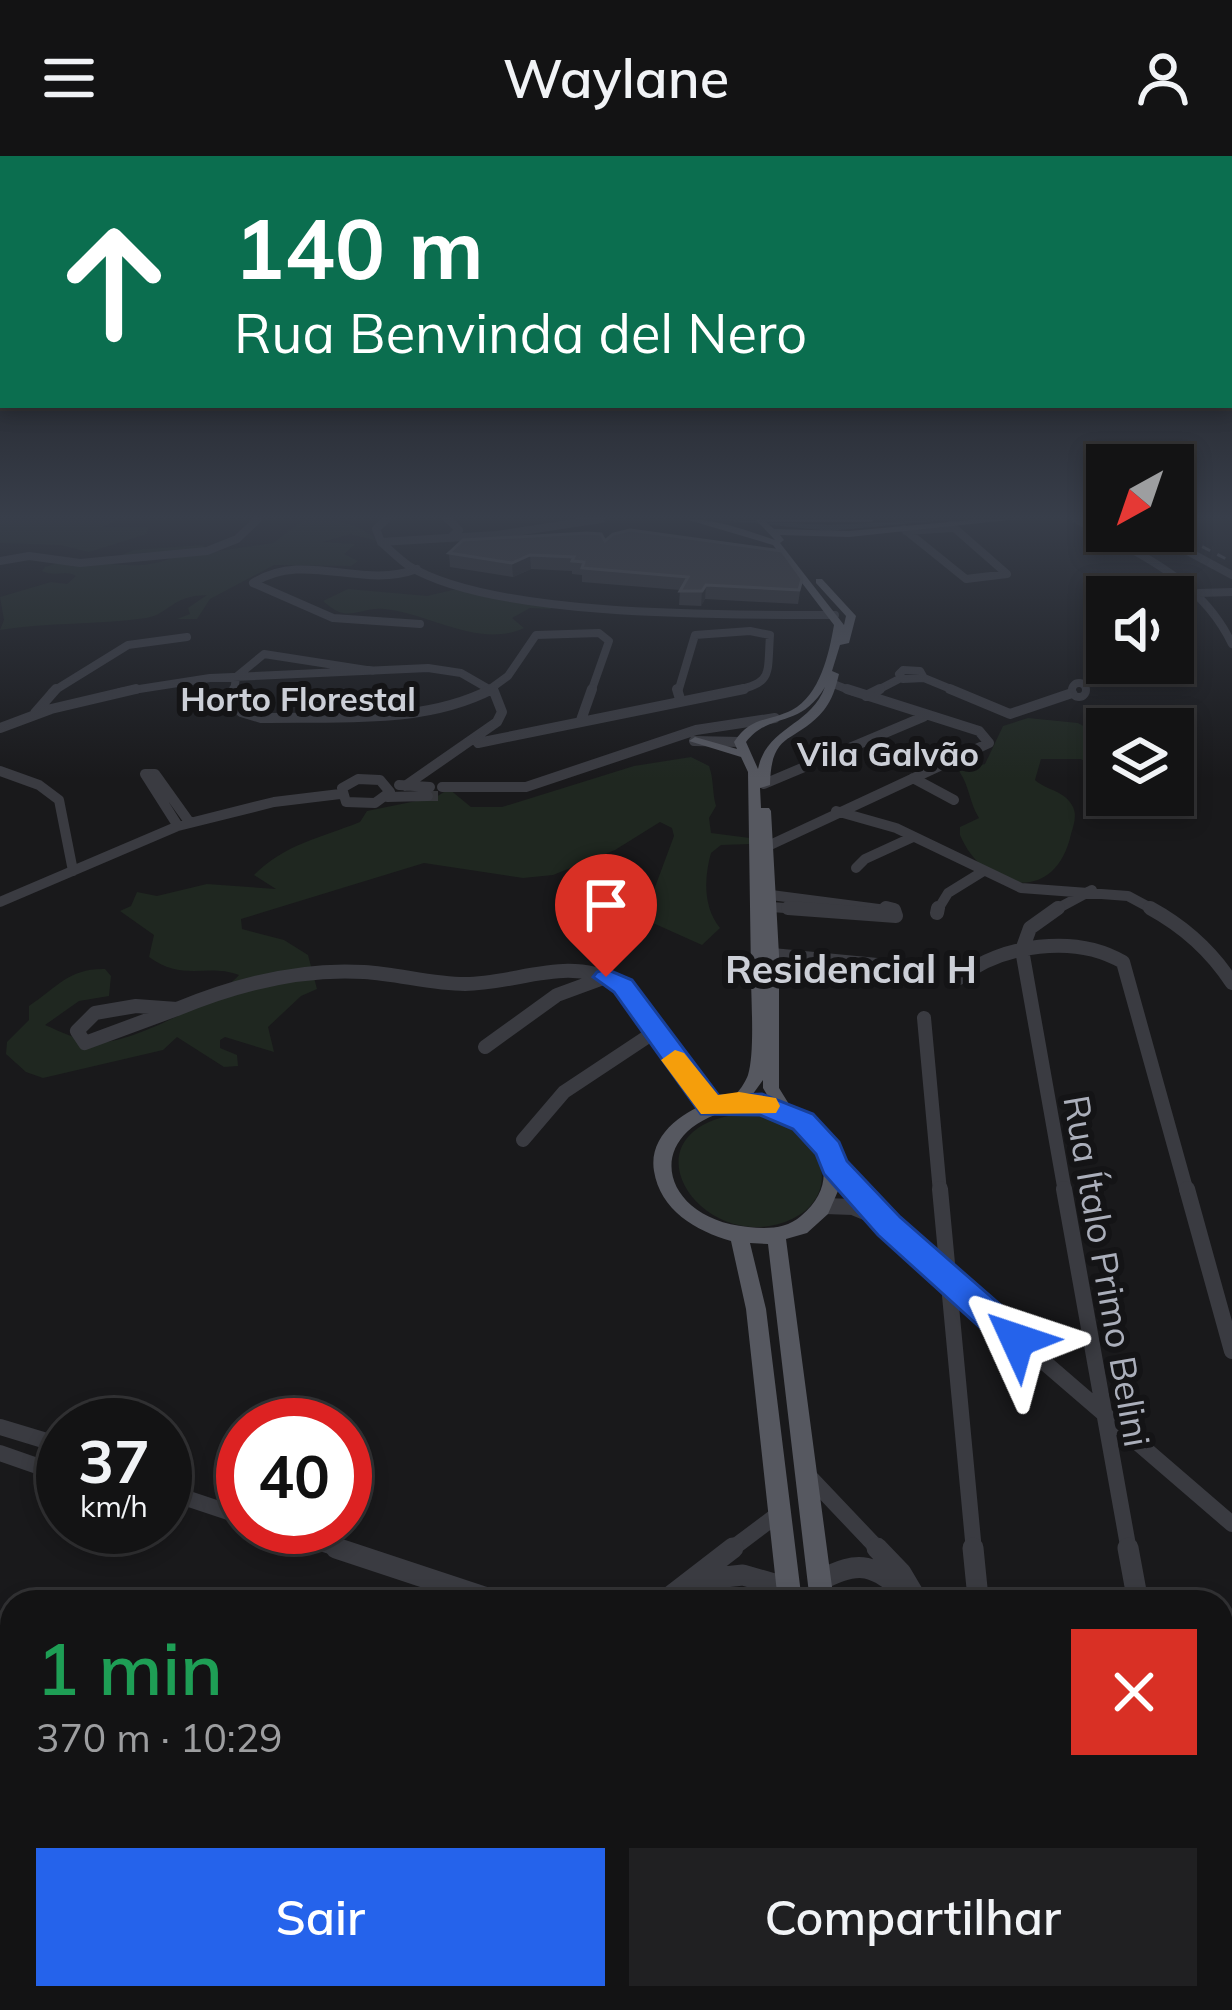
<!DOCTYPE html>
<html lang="pt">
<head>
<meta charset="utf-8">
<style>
  :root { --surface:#131314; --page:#202022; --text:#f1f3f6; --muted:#9d9ea0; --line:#323234; --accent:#2563eb }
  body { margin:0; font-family:Mulish,sans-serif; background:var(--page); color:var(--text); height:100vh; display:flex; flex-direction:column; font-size:45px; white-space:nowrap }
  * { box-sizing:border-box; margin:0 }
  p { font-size:39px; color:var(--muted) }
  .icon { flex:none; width:66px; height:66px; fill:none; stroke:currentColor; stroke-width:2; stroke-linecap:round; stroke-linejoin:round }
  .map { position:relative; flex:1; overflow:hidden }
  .sheet { position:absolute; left:0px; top:1434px; width:1233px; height:420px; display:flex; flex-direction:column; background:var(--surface); border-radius:36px 36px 0 0; box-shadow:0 6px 18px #0003,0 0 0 3px var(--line) }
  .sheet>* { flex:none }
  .top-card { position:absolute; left:0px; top:0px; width:1233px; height:252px; box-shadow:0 6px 18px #0003,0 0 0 3px var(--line); background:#0b6e4f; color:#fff; overflow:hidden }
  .needle { width:78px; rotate:220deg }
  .fabs { position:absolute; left:1086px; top:288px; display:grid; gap:24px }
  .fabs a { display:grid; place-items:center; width:108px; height:108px; border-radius:0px; background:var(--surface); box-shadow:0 6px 18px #0003,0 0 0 3px var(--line); font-size:60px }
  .speed { position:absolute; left:36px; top:1242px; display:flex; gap:24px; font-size:60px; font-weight:700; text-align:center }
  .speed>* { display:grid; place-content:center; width:156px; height:156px; border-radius:50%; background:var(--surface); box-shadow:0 6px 18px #0003,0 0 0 3px var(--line); line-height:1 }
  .speed small { font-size:30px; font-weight:400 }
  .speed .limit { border:18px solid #d22; background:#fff; color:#111 }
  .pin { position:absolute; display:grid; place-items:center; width:102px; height:102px; color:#fff; margin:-123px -51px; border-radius:50% 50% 50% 0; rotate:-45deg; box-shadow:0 0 12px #0007 }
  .pin .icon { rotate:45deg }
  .me { position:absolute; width:132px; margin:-66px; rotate:312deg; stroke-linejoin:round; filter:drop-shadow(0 0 9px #0008) }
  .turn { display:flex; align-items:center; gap:42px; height:252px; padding:0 36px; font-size:54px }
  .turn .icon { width:156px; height:156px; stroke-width:2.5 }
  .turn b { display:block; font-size:84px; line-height:102px }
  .round { display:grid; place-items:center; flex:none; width:126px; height:126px; border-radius:0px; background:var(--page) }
  .overview { display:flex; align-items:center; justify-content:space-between; height:204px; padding:0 36px }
  h1 { font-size:72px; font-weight:600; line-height:90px; color:#1e9e55 }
  .button { display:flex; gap:24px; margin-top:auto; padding:24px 36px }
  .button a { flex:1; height:138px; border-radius:0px; background:var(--accent); color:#fff; font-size:48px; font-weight:600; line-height:138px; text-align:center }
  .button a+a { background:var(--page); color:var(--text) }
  header { display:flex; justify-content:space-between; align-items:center; height:156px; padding:0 36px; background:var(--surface); font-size:54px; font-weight:600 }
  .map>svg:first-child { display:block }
  .green { fill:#1f2720 }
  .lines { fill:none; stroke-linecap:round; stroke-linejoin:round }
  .river { fill:#2e3840; fill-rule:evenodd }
  .minor-tunnel { stroke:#36373b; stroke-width:10; stroke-dasharray:10 4.5; stroke-linecap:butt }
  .minor-far4 { stroke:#3a3b41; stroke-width:8 }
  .minor-far3 { stroke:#3a3b41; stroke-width:10 }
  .minor-far2 { stroke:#3a3b41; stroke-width:14 }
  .minor-far1 { stroke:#3a3b41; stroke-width:16 }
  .minor { stroke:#3a3b41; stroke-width:21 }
  .major { fill:#565860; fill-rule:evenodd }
  .rail { stroke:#4d4f56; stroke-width:3; stroke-dasharray:9 8; stroke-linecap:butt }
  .wall { fill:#353539 }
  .shaded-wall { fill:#242427 }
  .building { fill:#424247; stroke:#525359; stroke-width:3 }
  .route { fill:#2563eb; stroke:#184099; stroke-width:3 }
  .slow { fill:#f59e0b }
  .labels { text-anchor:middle; stroke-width:12; stroke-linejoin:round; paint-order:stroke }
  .far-neighbourhood-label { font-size:33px; font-weight:bold; fill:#cccfd7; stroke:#141416 }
  .street-label { font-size:36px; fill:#abafbb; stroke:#141416 }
  .neighbourhood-label { font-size:39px; font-weight:bold; fill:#cccfd7; stroke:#141416 }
</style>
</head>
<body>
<header><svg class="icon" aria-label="menu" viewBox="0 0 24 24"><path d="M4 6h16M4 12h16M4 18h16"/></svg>Waylane<svg class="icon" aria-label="person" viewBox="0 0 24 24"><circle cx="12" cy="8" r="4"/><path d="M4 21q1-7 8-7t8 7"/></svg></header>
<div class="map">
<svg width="1232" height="1854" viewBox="0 0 1232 1854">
  <rect width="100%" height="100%" fill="#19191b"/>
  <path class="green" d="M 0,363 L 119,363 L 103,371 L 148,371 L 147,378 L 89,396 L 60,389 L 0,387 Z
    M 305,363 C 330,363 361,366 377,385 L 350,378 L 323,386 L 355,388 L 344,398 L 358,405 L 351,410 L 274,409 L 210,443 L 197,463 L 177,463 L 190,458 L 188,452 L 207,439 C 170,440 170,458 146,462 C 97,469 49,466 0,474 L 4,464 L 0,441 L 51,426 L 67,428 L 76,420 C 66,414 54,421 42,415 L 45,411 C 88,396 134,422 175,400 L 150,396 L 119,400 L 134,394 L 202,389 L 211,396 L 273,387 Z
    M 348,433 L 427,440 L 457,433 L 549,449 L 551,453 L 530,452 L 512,462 L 524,472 C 480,493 429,457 384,453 C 357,451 349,469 323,445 Z
    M 1028,562 L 1078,567 L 1107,583 L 1107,620 L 1081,603 L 1041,603 L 1035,624 C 1047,635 1065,634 1073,651 C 1077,660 1074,668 1071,678 C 1055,751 983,734 960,679 L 960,671 L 979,662 C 969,646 970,631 959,615 L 975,615 L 974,611 L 985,608 L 1003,570 Z
    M 691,601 L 709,610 C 714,623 712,636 716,650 L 709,662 L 711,677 L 750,682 L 750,688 L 721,689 L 711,697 C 704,722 703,751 720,772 L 702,789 L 653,767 L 645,758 L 674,680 L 672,672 L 660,666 L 615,694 L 553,719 L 523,722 L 424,707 L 241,763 L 242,773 L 284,784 L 308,799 L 317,833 L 301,840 L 268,871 L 274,896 L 225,881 L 220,884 L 220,892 L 237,899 L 238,910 L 224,911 L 177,881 L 163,894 L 43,922 L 26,916 L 6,898 L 7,886 L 29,864 L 29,850 C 57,831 70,812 105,813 L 111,820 L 109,840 L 79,845 L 45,869 C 62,876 85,889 106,886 C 139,882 217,844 239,819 C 207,807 183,826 149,801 L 154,779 L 120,755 L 131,750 L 137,736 L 157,740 L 207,728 L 276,733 L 254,719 C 285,688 320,682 360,666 L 367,655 L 436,641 L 449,633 L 471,651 L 502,651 L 634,610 Z
    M 745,957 C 760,959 776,961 790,969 C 828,991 836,1043 792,1063 C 702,1105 614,972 745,957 Z"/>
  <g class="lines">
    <path class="river" d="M 713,363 L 830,369 L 955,363 L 830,375 Z"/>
    <path class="minor-tunnel" d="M 428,640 L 440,640"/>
    <path class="minor-far4" d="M 448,363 L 459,374 L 450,382
      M 1076,363 C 1137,398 1200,421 1232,488
      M 904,373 L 966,423 L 1007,418 L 951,369
      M 906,375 L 952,372
      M 1150,375 L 1232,419
      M 381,386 C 390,394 399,403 409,410 C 494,462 732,459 835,459
      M 381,386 L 497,379 L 601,363
      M 381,386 L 376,373 L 387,363
      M 0,405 L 29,400 L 80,407 L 207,395 L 237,383 L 258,363
      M 417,413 C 361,434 305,394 253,427 L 333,462 L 420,468
      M 1199,437 L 1232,436
      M 903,514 L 920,515 L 924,522 L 903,523 L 899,518 Z
      M 924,522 L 958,536
      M 831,527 L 854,536
      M1072 534a7 7 0 1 1 14 0a7 7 0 1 1-14 0Z
      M 52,536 L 128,489 L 187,481
      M 120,536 L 210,522 L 428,512 L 461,517 L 494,536
      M 234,536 L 236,521 L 264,498 L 373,515
      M 486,536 L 508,520 L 536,479 L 599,477 L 609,485 L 591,536
      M 678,536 L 695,479 L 750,475 L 770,479 C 767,521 774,527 729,536
      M 874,536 L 901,522"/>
    <path class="minor-far3" d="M 234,533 L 233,543 L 241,556 L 261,562 C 337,560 423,569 492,533
      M 677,533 L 680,543
      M 950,533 L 1010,558 L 1072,537
      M 866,540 L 880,533
      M 35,557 L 56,533
      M 581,564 L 592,533
      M 0,572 L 51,553 L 136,533
      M 694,585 L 740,586
      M 478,587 L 744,533
      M 0,615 L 39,629 L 59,644 L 73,715
      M 913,622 L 954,644
      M 358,623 L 380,624 L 390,636 L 375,647 L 346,646 L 342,632 Z
      M 764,628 L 923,561
      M 399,629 L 430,631
      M 405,630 L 497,566 L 502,556 L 493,533
      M 442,631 L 526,631 L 696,574 L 775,562
      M 387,641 L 428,640
      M 836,655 L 896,672 L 1021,732 L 1128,740 L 1156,755
      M 178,670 L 145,618 L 155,618 L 190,667
      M 768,690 L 989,587 L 979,575 L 847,533
      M 856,712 L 865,703 L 913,681
      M 771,739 L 894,755
      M 0,746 L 178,670 L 274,646 L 340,638
      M 771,751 L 829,755
      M 937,755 L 948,737 L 982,716
      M 1053,755 L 1092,734"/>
    <path class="minor-far2" d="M 788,752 L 896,760 L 894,754 L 886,752
      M 1058,752 L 1030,772 L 1022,794 L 1065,1036
      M 1150,752 C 1183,770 1212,796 1232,827
      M 937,757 L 938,752
      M 772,799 L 898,811 L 907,814 L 908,824 L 773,812
      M 959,822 C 1002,788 1075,778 1123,806 L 1187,1036
      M 136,850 L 177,853 L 85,887 L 77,875 L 95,857 Z
      M 177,853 C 235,829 301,812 364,816 C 398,818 432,828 465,828 C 517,828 568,799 617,827 C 641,841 692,925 711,951
      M 924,862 L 940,1036
      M 485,891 L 557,839 L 606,821
      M 523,984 L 564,936 L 653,877
      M 835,1010 L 860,1036"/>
    <path class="minor-far1" d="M 857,1033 L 979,1150 L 1232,1368
      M 940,1033 L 974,1395
      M 1064,1033 L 1129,1395
      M 1187,1033 L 1232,1195
      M 825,1050 L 853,1051 L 875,1060
      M 0,1271 L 63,1290
      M 0,1297 L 63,1319
      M 806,1317 L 880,1395
      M 165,1329 L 186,1342 L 243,1361
      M 272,1371 L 345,1395
      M 729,1395 L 777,1359"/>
    <path class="minor" d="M 336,1392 L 499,1446
      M 877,1392 L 901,1417 L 917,1444
      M 1128,1392 L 1138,1446
      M 696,1424 L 743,1419 L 788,1432
      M 819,1425 C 863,1401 874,1411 911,1439
      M 663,1446 L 733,1392
      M 973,1446 L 977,1432 L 973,1392
      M 1221,1772 L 1232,1784
      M 1035,1842 L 1045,1854"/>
    <path class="major" d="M 685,363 C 717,363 745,374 775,384 L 755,363 L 875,363 L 871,366 L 766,366 L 774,373 L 849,375 L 982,363 L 1019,363 L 849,381 L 780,379 L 784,384 L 780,387 L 844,469 L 846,460 L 816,427 L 816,423 L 822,423 L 856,460 L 849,487 L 840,489 L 832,515 L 839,518 C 836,531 832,544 824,554 C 795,589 771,573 770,629 L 760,632 L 761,652 L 769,652 L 771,655 L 779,799 L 779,932 L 792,953 L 821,972 L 839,1001 L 841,1028 L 828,1058 L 807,1077 L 786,1083 L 834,1446 L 810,1446 L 768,1088 L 750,1087 L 766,1153 L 802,1446 L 778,1446 L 746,1153 L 731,1085 C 696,1075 660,1054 654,1015 C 648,979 684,954 714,945 C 720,943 727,944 732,941 C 738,938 746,925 748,919 C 755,896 751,844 751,818 C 750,751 749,683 748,616 L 741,601 L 689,585 L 695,581 L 737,593 L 734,586 C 751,560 768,566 792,554 C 820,539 829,498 834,469 L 773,389 ZM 825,531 C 810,571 767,570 758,613 L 746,586 C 770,555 799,574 825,531 ZM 763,924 L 763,932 L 772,947 L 750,942 ZM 739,952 C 753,955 771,957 784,964 C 825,986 840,1028 801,1060 C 786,1073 767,1073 748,1071 C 658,1063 638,972 739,952 Z
      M 823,1842 L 853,1842 L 854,1854 L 824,1854 Z
      M 865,1842 L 895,1842 L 897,1854 L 867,1854 Z"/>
    <path class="rail" d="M 1172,375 L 1232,406"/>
  </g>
  <path class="wall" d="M 605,385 L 802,423 L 798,448 L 705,443 L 701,450 L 679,449 L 680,434 L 582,426 L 582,419 L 572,418 L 572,415 L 531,413 L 513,421 L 450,411 L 449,397 Z"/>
  <path class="shaded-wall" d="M 530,399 L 531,413 L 513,421 L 512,407 Z
    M 706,429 L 705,443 L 701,450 L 702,435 Z"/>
  <path class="building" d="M 630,374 L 782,395 L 802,423 L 799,434 L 706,429 L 702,435 L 680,435 L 688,421 L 582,412 L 584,406 L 572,405 L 574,401 L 530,399 L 512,407 L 449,397 L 463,384 L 587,377 L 601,378 L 605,385 L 613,378 Z"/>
  <linearGradient id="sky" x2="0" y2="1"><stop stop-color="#0e0e0f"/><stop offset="0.58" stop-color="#383e4a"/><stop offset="1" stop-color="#383e4a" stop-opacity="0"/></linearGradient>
  <rect width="1232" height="623" fill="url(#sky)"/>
  <path class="route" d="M 606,813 L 632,824 L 719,940 L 762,938 L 813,958 L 839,986 L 847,1005 L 900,1061 L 1029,1174 L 1034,1184 L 1029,1195 L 1017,1199 L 1006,1195 L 878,1079 L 824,1018 L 816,998 L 793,973 L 760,959 L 701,958 L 614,836 L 593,821 L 597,816 Z"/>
  <path class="slow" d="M 675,894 L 684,897 L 718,939 L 739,936 L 776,942 L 780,950 L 776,957 L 701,958 L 661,904 Z"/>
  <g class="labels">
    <g class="far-neighbourhood-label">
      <text x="298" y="555">Horto Florestal</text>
      <text x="888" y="610">Vila Galvão</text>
    </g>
    <g class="street-label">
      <text transform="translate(1107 1115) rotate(80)" y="13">Rua Ítalo Primo Belini</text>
    </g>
    <g class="neighbourhood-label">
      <text x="851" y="827">Residencial H</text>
    </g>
  </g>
</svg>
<div class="fabs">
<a><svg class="needle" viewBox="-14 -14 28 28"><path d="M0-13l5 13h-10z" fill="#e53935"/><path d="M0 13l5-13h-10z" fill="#9d9ea0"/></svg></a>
<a><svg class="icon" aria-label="sound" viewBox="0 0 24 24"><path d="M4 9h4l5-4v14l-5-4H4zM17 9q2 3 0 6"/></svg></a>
<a><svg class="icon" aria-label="layers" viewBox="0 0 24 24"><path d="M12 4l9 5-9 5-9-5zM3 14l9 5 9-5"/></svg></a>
</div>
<div class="speed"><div>37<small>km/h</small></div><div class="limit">40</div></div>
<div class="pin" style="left:606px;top:821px;background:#d93025"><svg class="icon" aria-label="arrive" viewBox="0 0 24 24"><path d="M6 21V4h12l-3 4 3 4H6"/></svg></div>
<svg class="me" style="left:1017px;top:1184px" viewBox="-20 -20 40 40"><path d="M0-17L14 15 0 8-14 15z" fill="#2563eb" stroke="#fff" stroke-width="4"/></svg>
<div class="top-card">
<div class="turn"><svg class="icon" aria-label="ahead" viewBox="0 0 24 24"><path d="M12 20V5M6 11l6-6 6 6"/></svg><div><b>140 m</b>Rua Benvinda del Nero</div></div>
</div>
<section class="sheet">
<div class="overview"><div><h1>1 min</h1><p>370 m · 10:29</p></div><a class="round" style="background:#d93025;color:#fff"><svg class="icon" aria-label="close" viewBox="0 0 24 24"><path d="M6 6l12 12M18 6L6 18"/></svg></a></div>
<div class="button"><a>Sair</a><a>Compartilhar</a></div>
</section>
</div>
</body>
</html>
